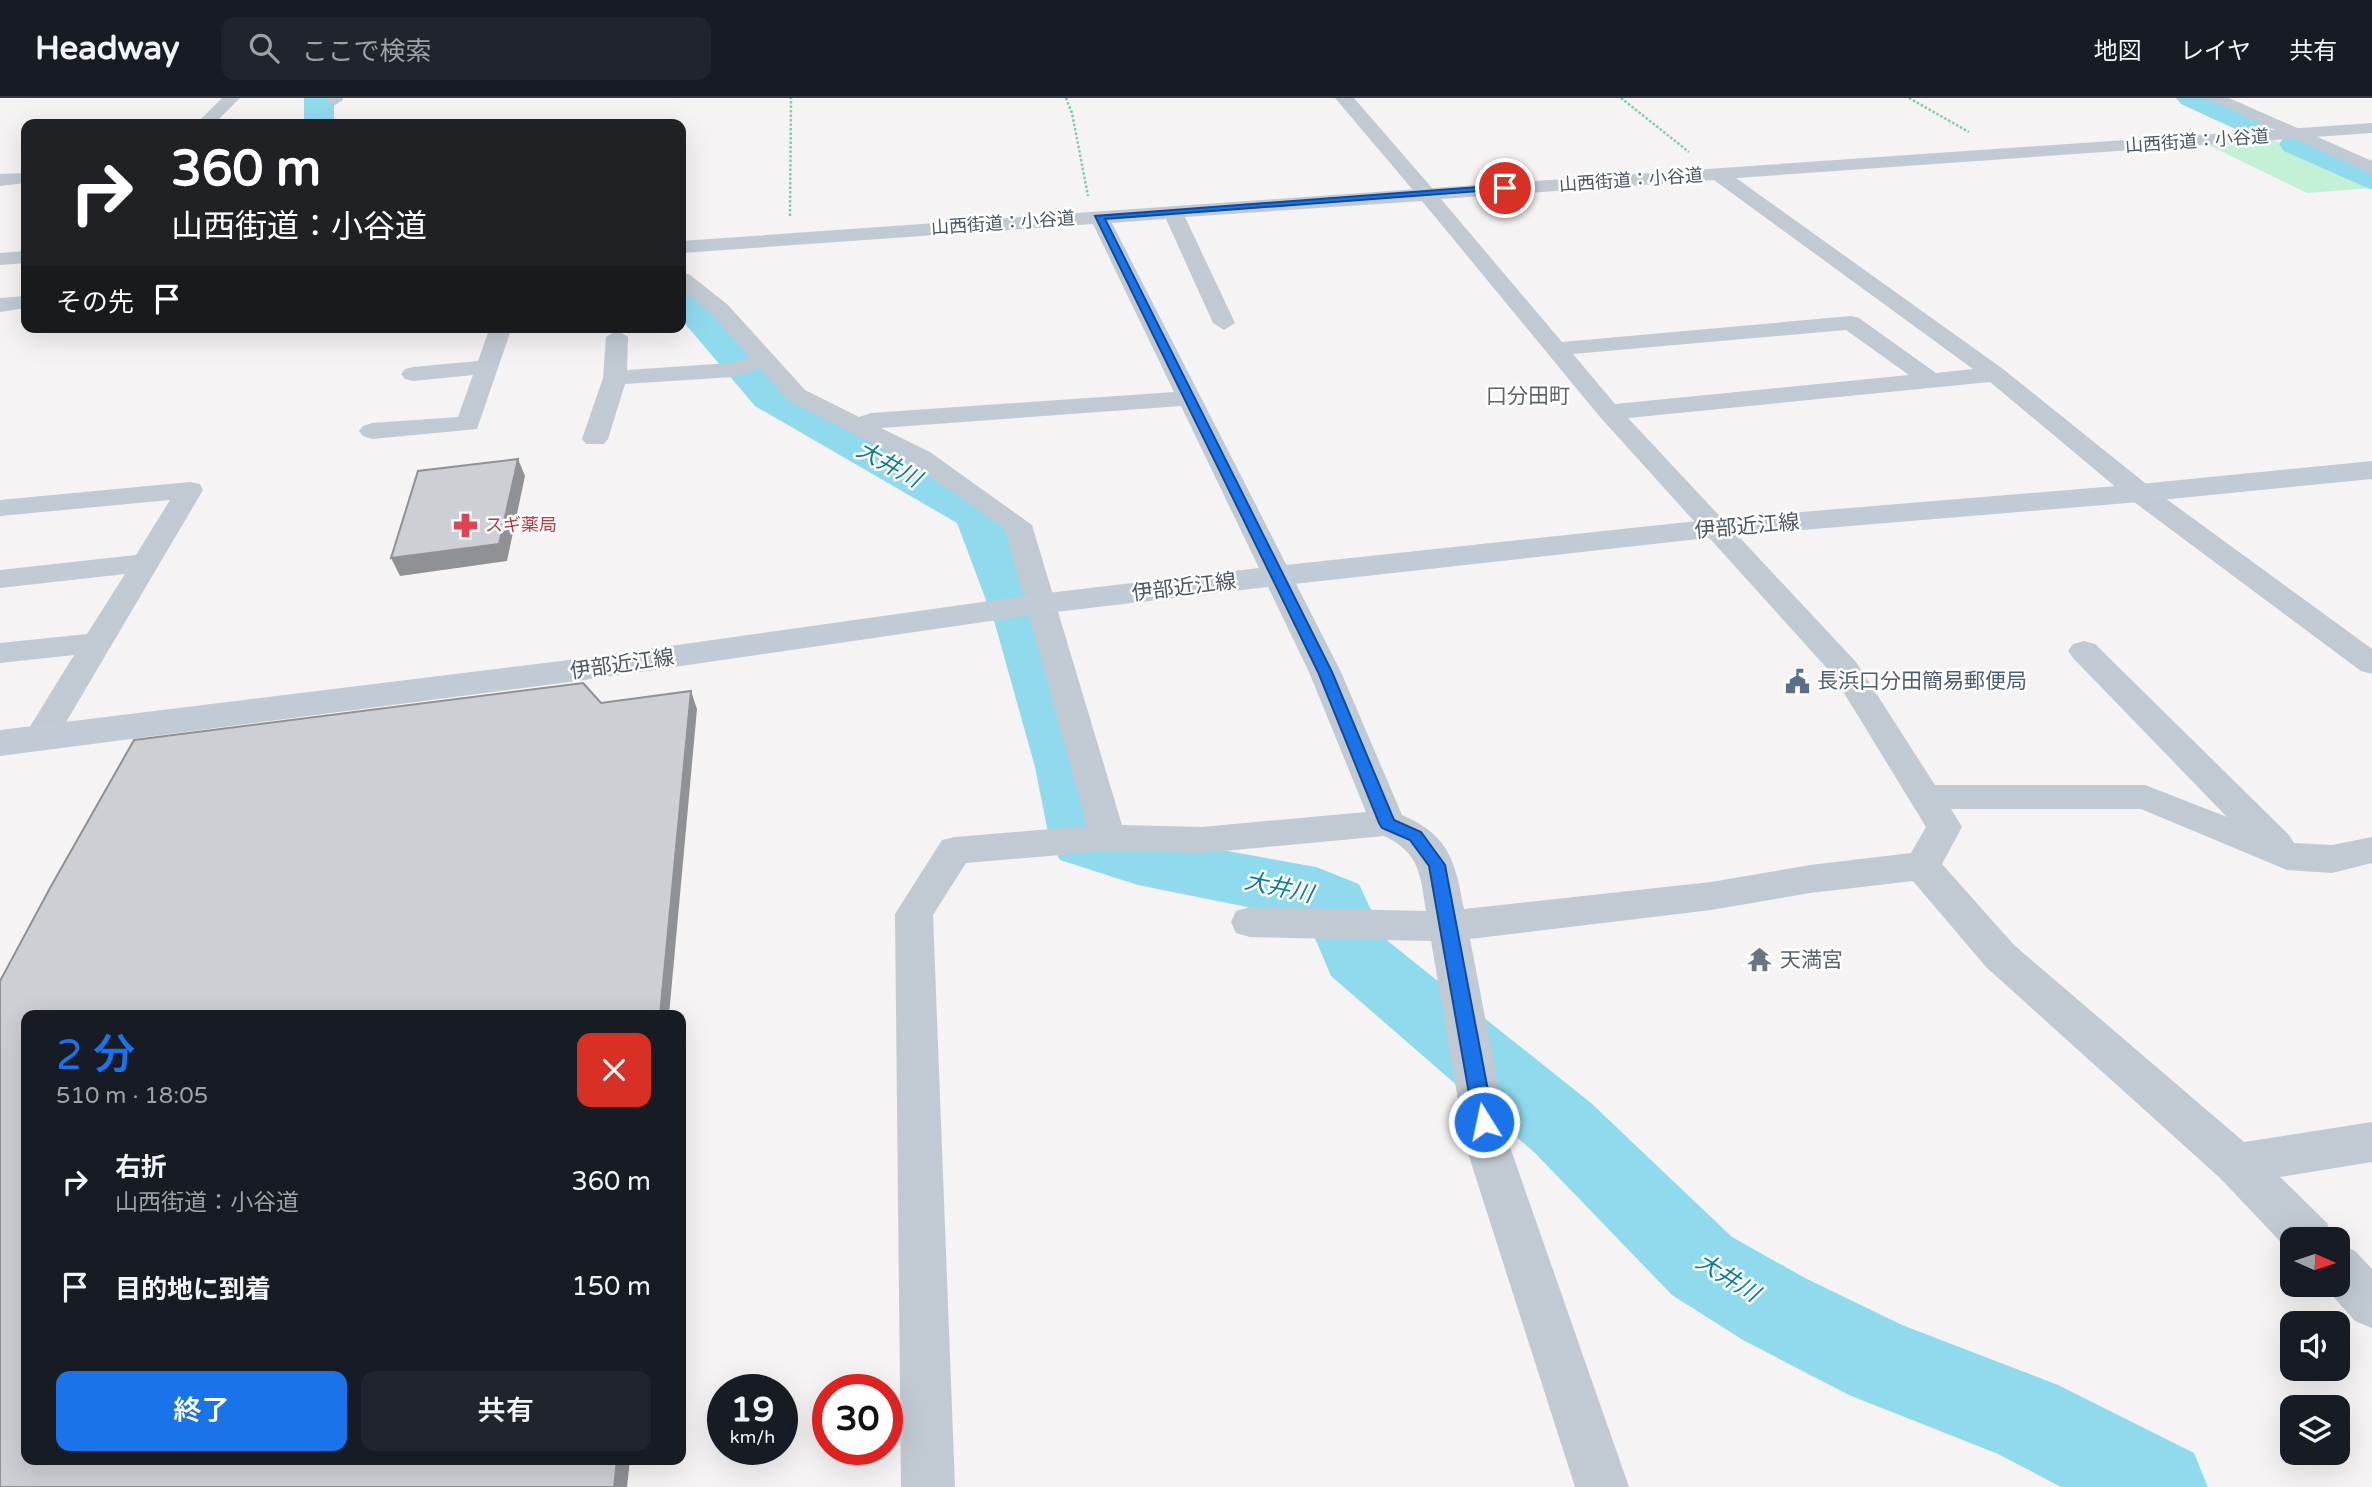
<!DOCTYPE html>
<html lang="ja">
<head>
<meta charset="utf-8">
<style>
  :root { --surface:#171b24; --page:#20242c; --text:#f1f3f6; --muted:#9ea1a6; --line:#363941; --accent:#1a73e8 }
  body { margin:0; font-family:"Varela Round","Noto Sans JP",sans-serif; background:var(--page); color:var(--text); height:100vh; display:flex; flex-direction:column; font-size:26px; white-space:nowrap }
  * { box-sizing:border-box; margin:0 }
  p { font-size:23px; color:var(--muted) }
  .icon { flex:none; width:38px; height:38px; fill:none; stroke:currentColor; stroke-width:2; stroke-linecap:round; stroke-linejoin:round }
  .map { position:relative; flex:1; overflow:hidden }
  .panel { position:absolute; left:21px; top:912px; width:665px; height:455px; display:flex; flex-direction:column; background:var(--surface); border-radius:14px; box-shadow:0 7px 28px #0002 }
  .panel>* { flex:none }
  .guide { position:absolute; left:21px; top:21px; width:665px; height:214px; border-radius:14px; box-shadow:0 7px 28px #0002; background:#202124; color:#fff; overflow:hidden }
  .needle { width:46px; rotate:93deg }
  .buttons { position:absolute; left:2280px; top:1129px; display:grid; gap:14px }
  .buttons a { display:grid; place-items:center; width:70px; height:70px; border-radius:14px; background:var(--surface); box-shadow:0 7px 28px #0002; font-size:35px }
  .speed { position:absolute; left:707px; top:1276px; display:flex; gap:14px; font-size:35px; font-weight:700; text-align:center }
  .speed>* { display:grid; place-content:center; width:91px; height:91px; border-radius:50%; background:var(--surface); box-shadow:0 7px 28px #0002; line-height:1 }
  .speed small { font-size:18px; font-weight:400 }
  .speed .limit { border:10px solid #d22; background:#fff; color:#111 }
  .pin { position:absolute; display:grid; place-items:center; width:60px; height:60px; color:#fff; margin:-30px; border:4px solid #fff; border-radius:50%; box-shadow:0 2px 7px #0007 }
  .me { position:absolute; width:77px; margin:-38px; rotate:350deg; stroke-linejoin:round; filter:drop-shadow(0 0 5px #0008) }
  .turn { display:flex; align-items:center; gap:24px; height:147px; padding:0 35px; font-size:32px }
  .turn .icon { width:91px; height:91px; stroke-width:2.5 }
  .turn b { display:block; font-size:49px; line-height:60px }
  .then { display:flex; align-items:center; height:66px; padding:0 35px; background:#0003; gap:14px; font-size:26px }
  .round { display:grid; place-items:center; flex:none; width:74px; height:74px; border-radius:14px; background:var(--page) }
  .headline { display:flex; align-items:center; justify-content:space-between; height:119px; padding:0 35px }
  h1 { font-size:42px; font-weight:600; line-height:52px; color:var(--accent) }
  .button { display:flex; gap:14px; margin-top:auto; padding:14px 35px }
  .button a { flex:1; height:80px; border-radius:14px; background:var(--accent); color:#fff; font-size:28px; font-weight:600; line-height:80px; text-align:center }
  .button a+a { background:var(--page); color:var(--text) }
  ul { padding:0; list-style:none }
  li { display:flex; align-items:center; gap:21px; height:105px; padding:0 35px }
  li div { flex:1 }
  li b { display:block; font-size:26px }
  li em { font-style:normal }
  header { display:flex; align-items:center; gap:42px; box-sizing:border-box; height:98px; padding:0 35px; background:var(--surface); border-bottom:2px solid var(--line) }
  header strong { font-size:33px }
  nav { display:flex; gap:38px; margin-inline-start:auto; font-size:24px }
  .search { width:490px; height:63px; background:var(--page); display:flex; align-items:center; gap:18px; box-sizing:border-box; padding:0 24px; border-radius:14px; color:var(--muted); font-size:26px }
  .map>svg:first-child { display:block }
  .green { fill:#c3f1d5 }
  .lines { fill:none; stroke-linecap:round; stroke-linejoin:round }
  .river { fill:#90daee; fill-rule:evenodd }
  .path { stroke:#7ad0a6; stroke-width:2.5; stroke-dasharray:2.5 2; stroke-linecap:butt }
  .minor { fill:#c1cad2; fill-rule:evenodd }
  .tertiary { fill:#c1cad2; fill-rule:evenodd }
  .secondary { fill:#c1cbd6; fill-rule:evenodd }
  .shaded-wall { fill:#909195 }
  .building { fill:#cdcfd5; stroke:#909195; stroke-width:2 }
  .route { fill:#1a73e8; stroke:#114b97; stroke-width:2 }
  .labels { text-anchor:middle; stroke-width:5; stroke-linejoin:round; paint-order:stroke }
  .far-street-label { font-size:18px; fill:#4a5661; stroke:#fff }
  .far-health-label { font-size:18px; fill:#be3a42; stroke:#fff; text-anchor:start }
  .far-quarter-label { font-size:21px; fill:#5f6368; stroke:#fff }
  .street-label { font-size:21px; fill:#4a5661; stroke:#fff }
  .service-label { font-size:21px; fill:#4e5e75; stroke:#fff; text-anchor:start }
  .worship-label { font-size:21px; fill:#5b616d; stroke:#fff; text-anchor:start }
  .water-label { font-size:23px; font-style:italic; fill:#0c7c9b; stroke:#fff }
</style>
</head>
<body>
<header>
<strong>Headway</strong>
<div class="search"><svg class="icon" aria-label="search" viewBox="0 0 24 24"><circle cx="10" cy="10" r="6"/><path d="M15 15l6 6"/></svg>ここで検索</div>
<nav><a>地図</a><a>レイヤ</a><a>共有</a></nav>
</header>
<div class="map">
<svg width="2372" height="1389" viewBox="0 0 2372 1389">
  <rect width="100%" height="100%" fill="#f5f3f3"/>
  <path class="green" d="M 2270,40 L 2372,88 L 2372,90 L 2307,95 L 2204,45 Z"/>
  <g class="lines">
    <path class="river" d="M 304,0 L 334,0 L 334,26 L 304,26 Z
      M 2176,0 L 2216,0 L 2268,22 L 2272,29 L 2268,36 L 2257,38 L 2246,36 L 2181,6 Z
      M 2295,36 L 2372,69 L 2372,92 L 2284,53 L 2279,46 L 2284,39 Z
      M 681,185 L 695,189 L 787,290 L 996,405 C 1032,458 1050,525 1069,585 C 1085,633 1101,680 1112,730 L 1138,737 L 1316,769 L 1359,786 L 1384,840 L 1591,1005 L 1732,1139 L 1805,1180 L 1902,1227 L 2058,1287 L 2194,1355 L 2208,1389 L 2061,1389 L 1998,1356 L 1849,1297 L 1743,1242 L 1672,1197 L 1535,1055 L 1331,878 L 1307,821 L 1138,787 L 1060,762 L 1050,745 L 1035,669 L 995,526 L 957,425 L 755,308 L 681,221 Z"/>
    <path class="path" d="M 1066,0 L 1072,15 L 1088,98
      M 1621,0 L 1689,54
      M 1909,0 L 1969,34
      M 790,118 L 791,0"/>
    <path class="minor" d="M 222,0 L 240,0 L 214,26 L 196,26 Z
      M 327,0 L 343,0 L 343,2 L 335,7 L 329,5 Z
      M 2372,25 L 2372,35 L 1736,80 L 2003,271 L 2150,389 L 2372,551 L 2372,576 L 2361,573 L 2130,401 L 1990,284 L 1628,320 L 1856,564 L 1935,687 L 2145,687 L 2227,719 L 2073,560 L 2068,553 L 2073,546 L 2084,543 L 2095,546 L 2289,737 L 2294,745 L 2332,747 L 2372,739 L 2372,765 L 2332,775 L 2287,772 L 2141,711 L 1951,711 L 1962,729 L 1942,766 L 2014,847 L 2244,1044 L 2372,1024 L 2372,1064 L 2280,1079 L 2327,1125 L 2333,1141 L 2292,1141 L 2292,1156 L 2220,1080 L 1986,869 L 1913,783 L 1810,795 L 1711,812 L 1470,841 L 1510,1049 L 1629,1389 L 1575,1389 L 1466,1049 L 1431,843 L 1250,839 L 1236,835 L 1231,824 L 1236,813 L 1250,809 L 1426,813 C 1420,776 1420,755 1384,738 L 1202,755 L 1108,753 L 966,765 L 933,817 L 955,1389 L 901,1389 L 895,816 L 942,742 L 955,739 L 1087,728 L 1005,431 L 912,366 L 787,302 L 760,271 L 733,279 L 625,286 L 608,341 L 604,346 L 586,346 L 582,341 L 603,280 L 606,239 L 617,232 L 628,239 L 627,272 L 731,265 L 750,259 L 712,217 L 681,191 L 681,175 L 689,176 L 728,207 L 805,292 L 859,319 L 871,315 L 1174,294 L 1093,126 L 681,155 L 681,143 L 1417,91 L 1425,88 L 1432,90 ZM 1714,82 L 1973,271 L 1936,275 L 1859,220 L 1851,218 L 1562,244 L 1441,101 ZM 1422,103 L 1600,319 L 1833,577 L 1926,729 L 1911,755 L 1810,767 L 1711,784 L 1464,811 C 1455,763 1450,738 1402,717 L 1341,574 L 1112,125 L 1166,121 L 1213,225 L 1224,232 L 1235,225 L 1185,119 ZM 1846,232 L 1909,277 L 1615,306 L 1573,256 ZM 1181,308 L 1309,574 L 1366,714 L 1202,729 L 1122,727 L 1032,427 L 930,354 L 881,330 Z
      M 26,75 L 26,85 L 0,88 L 0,76 Z
      M 26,153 L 26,165 L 0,167 L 0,155 Z
      M 26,198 L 26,210 L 0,214 L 0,200 Z
      M 490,229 L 512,229 L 477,331 L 372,341 L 363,338 L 359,333 L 363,328 L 372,325 L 458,319 L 473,277 L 413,283 L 405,281 L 401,276 L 405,271 L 413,269 L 478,263 Z
      M 190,384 L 200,386 L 203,392 L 52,648 L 40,651 L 28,648 L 23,640 L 74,557 L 0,565 L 0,545 L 87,536 L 125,476 L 0,490 L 0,472 L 136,457 L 170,402 L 0,418 L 0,402 Z
      M 2338,1146 L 2355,1153 L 2372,1171 L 2372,1230 L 2355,1223 L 2322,1186 L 2338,1186 Z"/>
    <path class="tertiary" d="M 1335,0 L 1354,0 L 1432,90 L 1435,94 L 1432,98 L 1418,98 Z
      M 2205,0 L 2229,0 L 2372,63 L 2372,76 Z"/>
    <path class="secondary" d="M 2372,363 L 2372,381 L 2140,404 L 1716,439 L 1276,488 L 1039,516 L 577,583 L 0,658 L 0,632 L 577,561 L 1039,496 L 1276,468 L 1716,421 L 2140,386 Z"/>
  </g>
  <path class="shaded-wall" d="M 518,361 L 525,378 L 507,463 L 400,478 L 391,460 Z
    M 691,593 L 697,611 L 669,917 L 660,917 Z
    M 617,1362 L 630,1362 L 627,1389 L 614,1389 Z"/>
  <path class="building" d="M 518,361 L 499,446 L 391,460 L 418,373 Z
    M 583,585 L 601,605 L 691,593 L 660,917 L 26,917 L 26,1362 L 617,1362 L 614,1389 L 0,1389 L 0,883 L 50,790 L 134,642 Z"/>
  <path class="route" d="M 1505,87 L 1508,91 L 1105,121 L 1332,574 L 1394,722 L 1421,734 L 1445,767 L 1494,1024 L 1491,1031 L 1484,1033 L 1477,1031 L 1474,1024 L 1429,768 L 1410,742 L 1382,730 L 1379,725 L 1318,574 L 1095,118 Z"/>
  <defs>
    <symbol id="pharmacy-bare" viewBox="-9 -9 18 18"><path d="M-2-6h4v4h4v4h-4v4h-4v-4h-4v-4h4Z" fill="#e0444e" stroke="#fff" stroke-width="2.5" paint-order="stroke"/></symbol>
    <symbol id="civic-bare" viewBox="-9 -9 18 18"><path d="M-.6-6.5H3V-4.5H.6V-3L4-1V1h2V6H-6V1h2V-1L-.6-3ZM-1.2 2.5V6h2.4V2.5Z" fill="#5c6f8a" stroke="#fff" stroke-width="2.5" paint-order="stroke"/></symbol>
    <symbol id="temple-bare" viewBox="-9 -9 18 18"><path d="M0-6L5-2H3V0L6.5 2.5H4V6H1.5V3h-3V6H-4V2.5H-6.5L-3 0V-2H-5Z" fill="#6b7280" stroke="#fff" stroke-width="2.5" paint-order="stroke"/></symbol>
  </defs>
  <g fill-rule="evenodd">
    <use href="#pharmacy-bare" x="448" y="410" width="35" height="35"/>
    <use href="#civic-bare" x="1780" y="566" width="35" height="35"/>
    <use href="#temple-bare" x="1742" y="844" width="35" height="35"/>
  </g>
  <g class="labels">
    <g class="far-street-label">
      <text transform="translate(2197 43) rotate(-4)" y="6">山西街道：小谷道</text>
      <text transform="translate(1631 82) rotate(-4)" y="6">山西街道：小谷道</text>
      <text transform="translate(1003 125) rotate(-4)" y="6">山西街道：小谷道</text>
    </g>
    <g class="far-health-label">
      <text x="485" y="433">スギ薬局</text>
    </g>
    <g class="far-quarter-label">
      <text x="1528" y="305">口分田町</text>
    </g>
    <g class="street-label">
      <text transform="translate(1747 428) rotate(-5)" y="7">伊部近江線</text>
      <text transform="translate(1184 489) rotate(-7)" y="7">伊部近江線</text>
      <text transform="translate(622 566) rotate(-8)" y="7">伊部近江線</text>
    </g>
    <g class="service-label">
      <text x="1817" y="590">長浜口分田簡易郵便局</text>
    </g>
    <g class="worship-label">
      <text x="1780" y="869">天満宮</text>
    </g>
    <g class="water-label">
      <text transform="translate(889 366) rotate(29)" y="8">大井川</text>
      <text transform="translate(1279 789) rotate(12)" y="8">大井川</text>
      <text transform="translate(1728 1179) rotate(32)" y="8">大井川</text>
    </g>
  </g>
</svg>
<div class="buttons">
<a><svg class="needle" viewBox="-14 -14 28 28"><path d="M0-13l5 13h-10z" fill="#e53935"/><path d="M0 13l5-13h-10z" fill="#9ea1a6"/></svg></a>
<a><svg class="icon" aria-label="sound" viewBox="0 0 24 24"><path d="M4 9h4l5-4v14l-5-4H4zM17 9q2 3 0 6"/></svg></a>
<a><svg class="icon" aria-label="layers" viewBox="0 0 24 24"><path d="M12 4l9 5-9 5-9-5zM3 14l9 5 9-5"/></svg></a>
</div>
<div class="speed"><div>19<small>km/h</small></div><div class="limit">30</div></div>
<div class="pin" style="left:1505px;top:90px;background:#d93025"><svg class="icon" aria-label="arrive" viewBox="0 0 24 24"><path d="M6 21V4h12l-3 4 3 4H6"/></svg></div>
<svg class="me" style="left:1484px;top:1024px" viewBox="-20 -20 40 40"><circle r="17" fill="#1a73e8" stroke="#fff" stroke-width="3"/><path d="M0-11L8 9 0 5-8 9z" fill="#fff"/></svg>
<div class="guide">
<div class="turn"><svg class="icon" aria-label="right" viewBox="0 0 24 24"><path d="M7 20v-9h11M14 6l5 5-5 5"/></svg><div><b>360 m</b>山西街道：小谷道</div></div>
<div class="then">その先<svg class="icon" aria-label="arrive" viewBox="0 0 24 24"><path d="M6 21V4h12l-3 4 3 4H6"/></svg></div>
</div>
<section class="panel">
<div class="headline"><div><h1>2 分</h1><p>510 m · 18:05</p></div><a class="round" style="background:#d93025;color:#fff"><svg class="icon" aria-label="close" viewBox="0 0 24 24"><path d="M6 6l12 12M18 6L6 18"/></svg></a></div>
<ul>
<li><svg class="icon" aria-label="right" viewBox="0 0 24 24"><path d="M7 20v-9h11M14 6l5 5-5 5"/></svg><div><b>右折</b><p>山西街道：小谷道</p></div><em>360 m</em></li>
<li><svg class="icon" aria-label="arrive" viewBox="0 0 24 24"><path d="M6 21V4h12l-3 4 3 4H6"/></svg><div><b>目的地に到着</b></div><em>150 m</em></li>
</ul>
<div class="button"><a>終了</a><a>共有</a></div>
</section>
</div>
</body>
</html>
